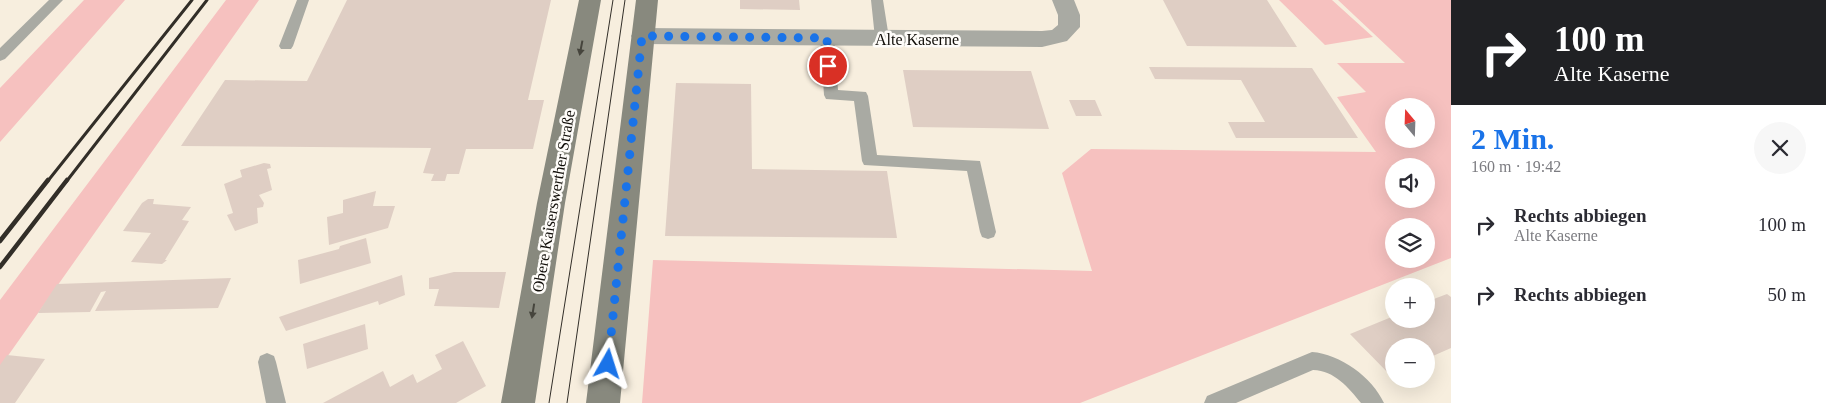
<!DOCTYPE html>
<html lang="de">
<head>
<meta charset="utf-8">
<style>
  :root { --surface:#fff; --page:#f7f7f7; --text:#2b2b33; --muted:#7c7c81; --accent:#1a73e8 }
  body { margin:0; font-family:"Times New Roman",serif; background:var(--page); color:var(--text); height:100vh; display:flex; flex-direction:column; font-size:19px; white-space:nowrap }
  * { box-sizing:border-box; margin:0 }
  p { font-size:16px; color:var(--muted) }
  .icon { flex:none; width:28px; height:28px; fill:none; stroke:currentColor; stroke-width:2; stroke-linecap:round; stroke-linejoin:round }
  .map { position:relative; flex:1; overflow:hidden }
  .panel { display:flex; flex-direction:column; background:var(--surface); width:375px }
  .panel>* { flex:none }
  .hud { background:#202124; color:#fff; overflow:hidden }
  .needle { width:32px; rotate:341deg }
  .buttons { position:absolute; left:1385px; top:98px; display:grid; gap:10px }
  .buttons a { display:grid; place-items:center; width:50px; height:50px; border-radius:50%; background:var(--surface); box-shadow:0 5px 20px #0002; font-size:25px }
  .pin { position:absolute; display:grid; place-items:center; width:42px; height:42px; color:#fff; margin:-21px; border:2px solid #fff; border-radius:50%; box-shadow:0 1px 5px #0007 }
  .me { position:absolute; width:55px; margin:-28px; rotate:6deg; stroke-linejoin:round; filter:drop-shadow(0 0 4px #0008) }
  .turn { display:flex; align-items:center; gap:18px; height:105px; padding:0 20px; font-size:22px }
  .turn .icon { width:65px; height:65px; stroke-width:2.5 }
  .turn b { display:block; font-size:35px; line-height:42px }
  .round { display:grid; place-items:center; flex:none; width:52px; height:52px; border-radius:26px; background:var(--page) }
  .head { display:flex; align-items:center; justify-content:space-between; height:85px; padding:0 20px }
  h1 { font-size:30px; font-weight:600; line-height:38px; color:var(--accent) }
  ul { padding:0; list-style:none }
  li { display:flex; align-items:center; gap:15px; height:70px; padding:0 20px }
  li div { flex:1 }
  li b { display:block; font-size:19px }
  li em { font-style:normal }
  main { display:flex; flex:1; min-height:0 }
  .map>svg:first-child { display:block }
  .green { fill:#f6c1bf; fill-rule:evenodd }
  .building { fill:#dfcec4 }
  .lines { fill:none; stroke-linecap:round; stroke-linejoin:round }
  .lane { fill:#a9aaa3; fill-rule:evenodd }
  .street { fill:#a9aaa3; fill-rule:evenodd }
  .secondary { fill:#88897e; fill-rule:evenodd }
  .tram { stroke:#322e28; stroke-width:1 }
  .rail-far1 { stroke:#322e28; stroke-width:3 }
  .rail { stroke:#322e28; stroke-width:4.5 }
  .oneway { fill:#46453d }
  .route { stroke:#1a73e8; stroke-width:9; stroke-dasharray:0 16.2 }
  .labels { text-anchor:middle; stroke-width:5; stroke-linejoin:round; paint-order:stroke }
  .street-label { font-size:16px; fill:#100d08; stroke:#fefcf9 }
</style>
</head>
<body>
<main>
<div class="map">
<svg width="1451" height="403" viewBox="0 0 1451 403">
  <rect width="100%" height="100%" fill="#f7eede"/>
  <path class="green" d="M 84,0 L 125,0 L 0,142 L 0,88 Z
    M 226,0 L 259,0 L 0,367 L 0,300 Z
    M 1279,0 L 1332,0 L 1373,37 L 1325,45 Z
    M 1338,0 L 1451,0 L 1451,258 L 1080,403 L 642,403 L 653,260 L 1092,271 L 1062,173 L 1091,149 L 1376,152 L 1337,97 L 1366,92 L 1337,63 L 1405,63 ZM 1394,106 L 1426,106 L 1426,139 L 1394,139 ZM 1394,166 L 1426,166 L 1426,199 L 1394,199 ZM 1394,226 L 1426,226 L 1426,259 L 1394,259 Z"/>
  <path class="building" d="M 347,0 L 551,0 L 528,100 L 544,100 L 533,149 L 466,149 L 459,174 L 447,174 L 445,181 L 431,181 L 434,174 L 423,173 L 431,148 L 181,146 L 225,80 L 307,81 Z
    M 740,0 L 799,0 L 800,10 L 740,9 Z
    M 1163,0 L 1267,0 L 1297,47 L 1187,46 Z
    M 1149,67 L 1312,68 L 1358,138 L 1236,138 L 1228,122 L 1265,122 L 1241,80 L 1155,79 Z
    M 903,70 L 1031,71 L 1049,129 L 913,127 Z
    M 676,83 L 751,84 L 752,169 L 887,171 L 897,238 L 665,236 Z
    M 1069,100 L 1095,100 L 1102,116 L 1076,116 Z
    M 264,163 L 270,164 L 271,168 L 267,169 L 272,190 L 259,195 L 264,203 L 263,207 L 257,208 L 258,223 L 235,231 L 227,215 L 233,213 L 224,184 L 242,177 L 240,170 Z
    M 376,191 L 373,206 L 395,206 L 388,228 L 329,245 L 327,217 L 343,213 L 343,200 Z
    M 148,199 L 154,199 L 153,204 L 191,207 L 182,220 L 189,221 L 165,260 L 167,260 L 162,264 L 131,262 L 151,233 L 123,231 L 142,203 Z
    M 366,238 L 371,263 L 300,284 L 298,260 L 339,249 L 340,246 Z
    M 454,272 L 506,272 L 499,308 L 434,306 L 439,289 L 429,289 L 429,278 Z
    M 402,275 L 405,295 L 379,305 L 378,301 L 286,331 L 279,317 Z
    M 231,278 L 218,308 L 95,311 L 106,291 L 101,292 L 90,312 L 38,313 L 57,284 Z
    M 1447,294 L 1451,297 L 1451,348 L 1426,359 L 1426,346 L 1394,346 L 1394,373 L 1390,375 L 1350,334 L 1394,316 L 1394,319 L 1426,319 L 1426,302 Z
    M 365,324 L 368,349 L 307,369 L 303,344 Z
    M 463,341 L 486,386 L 456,403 L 323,403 L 383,371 L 390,387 L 413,374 L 417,383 L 442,369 L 435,355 Z
    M 7,355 L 45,359 L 15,403 L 0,403 L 0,365 Z"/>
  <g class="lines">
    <path class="lane" d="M 49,0 L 63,0 L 5,59 L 0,61 L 0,48 Z
      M 297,0 L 309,0 L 293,46 L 291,49 L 281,49 L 279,46 Z
      M 871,0 L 883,0 L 889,38 L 887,41 L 877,41 L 875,38 Z
      M 827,34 L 832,35 L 834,38 L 838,90 L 866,92 L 868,96 L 877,155 L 980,161 L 996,232 L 994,237 L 988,239 L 982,237 L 980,232 L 967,171 L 864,165 L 862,161 L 854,101 L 826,99 L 824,95 L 820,38 L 822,35 Z
      M 1312,352 C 1340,354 1372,377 1384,403 L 1361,403 C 1348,387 1335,371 1313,370 L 1236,403 L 1204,403 L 1207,396 Z
      M 267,353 L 274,356 L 276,362 L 286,403 L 266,403 L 258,362 L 260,356 Z"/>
    <path class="street" d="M 1052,0 L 1074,0 L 1080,15 L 1080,27 L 1067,41 L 1042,47 L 642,44 L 634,41 L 631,36 L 634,31 L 642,28 L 1042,31 L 1052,30 L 1058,25 L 1058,15 Z"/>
    <path class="secondary" d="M 579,0 L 601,0 L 565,203 L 535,403 L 501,403 L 537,203 Z
      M 636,0 L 658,0 L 620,403 L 586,403 Z"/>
    <path class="tram" d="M 549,403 L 613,0
      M 567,403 L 625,0"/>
    <path class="rail-far1" d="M 47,182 L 192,0
      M 66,182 L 207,0"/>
    <path class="rail" d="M 0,241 L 48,180
      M 0,267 L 67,180"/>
  </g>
  <defs><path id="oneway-solid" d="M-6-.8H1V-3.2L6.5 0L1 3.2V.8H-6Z" transform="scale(1.25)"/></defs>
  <g class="oneway">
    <use href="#oneway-solid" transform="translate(581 48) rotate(101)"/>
    <use href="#oneway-solid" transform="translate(533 311) rotate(99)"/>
  </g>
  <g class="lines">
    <path class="route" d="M 608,364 L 642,36 L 827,38 L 828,66"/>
  </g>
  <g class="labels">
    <g class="street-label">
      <text x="917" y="45">Alte Kaserne</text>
      <text transform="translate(553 201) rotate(-80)" y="6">Obere Kaiserswerther Straße</text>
    </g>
  </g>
</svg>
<div class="buttons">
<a><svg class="needle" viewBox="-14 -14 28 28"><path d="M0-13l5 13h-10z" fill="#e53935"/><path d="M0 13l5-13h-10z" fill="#7c7c81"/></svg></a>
<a><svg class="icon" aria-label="sound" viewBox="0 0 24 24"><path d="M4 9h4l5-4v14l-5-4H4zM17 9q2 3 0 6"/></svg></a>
<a><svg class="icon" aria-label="layers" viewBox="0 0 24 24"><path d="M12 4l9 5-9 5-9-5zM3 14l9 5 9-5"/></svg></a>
<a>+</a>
<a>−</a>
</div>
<div class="pin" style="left:828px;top:66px;background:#d93025"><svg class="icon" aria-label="arrive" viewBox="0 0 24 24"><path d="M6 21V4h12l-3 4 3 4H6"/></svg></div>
<svg class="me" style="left:608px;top:364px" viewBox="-20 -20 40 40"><path d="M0-17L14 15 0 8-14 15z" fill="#1a73e8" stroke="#fff" stroke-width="4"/></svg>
</div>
<section class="panel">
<div class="hud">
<div class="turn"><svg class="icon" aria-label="right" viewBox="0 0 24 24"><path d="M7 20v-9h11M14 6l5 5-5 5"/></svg><div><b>100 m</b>Alte Kaserne</div></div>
</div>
<div class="head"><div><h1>2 Min.</h1><p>160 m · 19:42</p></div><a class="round"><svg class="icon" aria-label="close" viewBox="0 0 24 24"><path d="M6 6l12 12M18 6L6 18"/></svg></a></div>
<ul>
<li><svg class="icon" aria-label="right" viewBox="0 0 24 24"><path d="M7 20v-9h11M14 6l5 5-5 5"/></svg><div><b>Rechts abbiegen</b><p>Alte Kaserne</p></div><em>100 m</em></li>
<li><svg class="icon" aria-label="right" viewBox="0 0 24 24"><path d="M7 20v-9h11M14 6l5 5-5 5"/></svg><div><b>Rechts abbiegen</b></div><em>50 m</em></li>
</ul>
</section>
</main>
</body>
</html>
